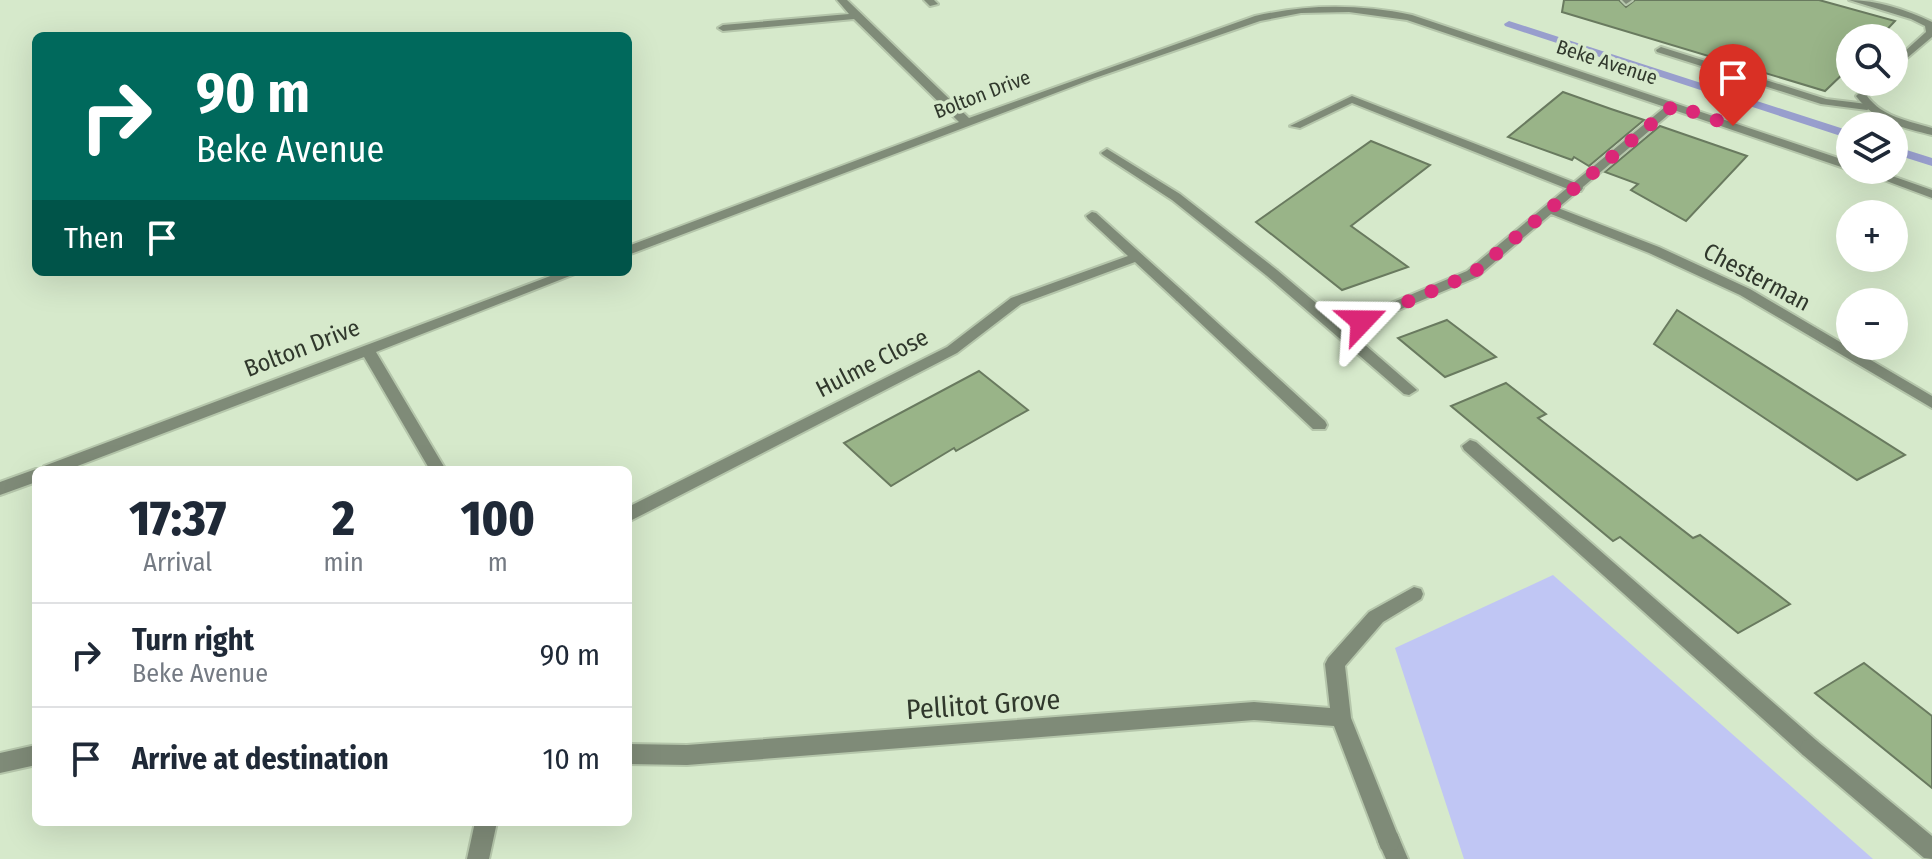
<!DOCTYPE html>
<html lang="en">
<head>
<meta charset="utf-8">
<style>
  :root { --surface:#fff; --page:#f2f2f3; --text:#1f2937; --muted:#747a83; --line:#e0e1e3 }
  body { margin:0; font-family:"Fira Sans Condensed",sans-serif; background:var(--page); color:var(--text); height:100vh; display:flex; flex-direction:column; font-size:30px; white-space:nowrap }
  * { box-sizing:border-box; margin:0 }
  p { font-size:26px; color:var(--muted) }
  .icon { flex:none; width:44px; height:44px; fill:none; stroke:currentColor; stroke-width:2; stroke-linecap:round; stroke-linejoin:round }
  .map { position:relative; flex:1; overflow:hidden }
  .sheet { position:absolute; left:32px; top:466px; width:600px; height:360px; display:flex; flex-direction:column; background:var(--surface); border-radius:12px; box-shadow:0 8px 32px #0002 }
  .sheet>* { flex:none }
  .guide { position:absolute; left:32px; top:32px; width:600px; height:244px; border-radius:12px; box-shadow:0 8px 32px #0002; background:#00695c; color:#fff; overflow:hidden }
  .buttons { position:absolute; left:1836px; top:24px; display:grid; gap:16px }
  .buttons a { display:grid; place-items:center; width:72px; height:72px; border-radius:50%; background:var(--surface); box-shadow:0 8px 32px #0002; font-size:40px }
  .pin { position:absolute; display:grid; place-items:center; width:68px; height:68px; color:#fff; margin:-82px -34px; border-radius:50% 50% 50% 0; rotate:-45deg; box-shadow:0 0 8px #0007 }
  .pin .icon { rotate:45deg }
  .me { position:absolute; width:88px; margin:-44px; rotate:67deg; stroke-linejoin:round; filter:drop-shadow(0 0 6px #0008) }
  .turn { display:flex; align-items:center; gap:28px; height:168px; padding:0 32px; font-size:36px }
  .turn .icon { width:104px; height:104px; stroke-width:2.5 }
  .turn b { display:block; font-size:56px; line-height:68px }
  .then { display:flex; align-items:center; height:76px; padding:0 32px; background:#0003; gap:16px; font-size:30px }
  .eta { display:flex; justify-content:space-evenly; align-items:center; height:136px; text-align:center }
  .eta b { font-size:48px; font-weight:800; line-height:56px }
  ul { padding:0; list-style:none }
  li { display:flex; align-items:center; gap:24px; height:104px; padding:0 32px; border-top:2px solid var(--line) }
  li div { flex:1 }
  li b { display:block; font-size:30px }
  li em { font-style:normal }
  .map>svg:first-child { display:block }
  .green { fill:#c0c6f4 }
  .lines { fill:none; stroke-linecap:round; stroke-linejoin:round }
  .stream { fill:#989ecd; fill-rule:evenodd }
  .building { fill:#99b488; stroke:#697a5f; stroke-width:2 }
  .lane-casing { stroke:#b5c6ab; stroke-width:4 }
  .street-casing { stroke:#b5c6ab; stroke-width:4 }
  .lane { fill:#7f8b78; fill-rule:evenodd }
  .street { fill:#7f8b78; fill-rule:evenodd }
  .route { stroke:#db2777; stroke-width:14; stroke-dasharray:0 25.2 }
  .labels { text-anchor:middle; stroke-width:7; stroke-linejoin:round; paint-order:stroke }
  .far-street-label { font-size:20px; fill:#30382c; stroke:#d6e9cb }
  .street-label { font-size:24px; fill:#30382c; stroke:#d6e9cb }
  .near-street-label { font-size:28px; fill:#30382c; stroke:#d6e9cb }
</style>
</head>
<body>
<div class="map">
<svg width="1932" height="859" viewBox="0 0 1932 859">
  <rect width="100%" height="100%" fill="#d6e9cb"/>
  <path class="green" d="M 1553,575 L 1873,859 L 1464,859 L 1395,648 Z"/>
  <g class="lines">
    <path class="stream" d="M 1509,21 L 1850,131 L 1850,139 L 1505,26 L 1504,24 Z
      M 1894,146 L 1932,158 L 1932,166 L 1894,154 Z"/>
  </g>
  <path class="building" d="M 1564,0 L 1619,0 L 1626,7 L 1635,0 L 1819,0 L 1895,21 L 1879,38 L 1850,38 L 1850,67 L 1825,91 L 1562,12 Z
    M 1563,92 L 1611,109 L 1644,120 L 1589,166 L 1574,157 L 1572,160 L 1508,137 Z
    M 1660,126 L 1747,156 L 1686,221 L 1631,190 L 1638,184 L 1605,172 Z
    M 1371,141 L 1430,165 L 1351,226 L 1408,267 L 1342,290 L 1256,222 Z
    M 1677,310 L 1905,455 L 1857,480 L 1654,344 Z
    M 1447,320 L 1496,357 L 1445,377 L 1398,338 Z
    M 979,371 L 1028,410 L 956,451 L 954,448 L 891,486 L 844,443 Z
    M 1506,383 L 1546,414 L 1538,418 L 1693,538 L 1700,535 L 1790,604 L 1738,633 L 1620,537 L 1613,541 L 1451,406 Z
    M 1864,663 L 1932,716 L 1932,788 L 1815,693 Z"/>
  <g class="lines">
    <defs>
      <path id="lane" d="M 1622,0 L 1632,0 L 1626,4 Z
        M 1661,47 L 1826,99 L 1867,104 L 1873,107 L 1867,110 L 1821,104 L 1657,52 L 1656,50 Z
        M 1352,96 L 1581,185 L 1583,188 L 1581,191 L 1573,191 L 1352,103 L 1300,128 L 1290,126 Z
        M 1107,149 L 1180,194 L 1277,270 L 1277,276 L 1267,276 L 1172,200 L 1103,155 L 1101,153 Z
        M 1182,294 L 1187,295 L 1325,421 L 1327,425 L 1325,429 L 1313,429 L 1177,301 L 1175,298 Z
        M 1470,440 L 1476,442 L 1817,741 L 1820,748 L 1817,755 L 1810,757 L 1803,755 L 1464,450 L 1462,446 Z
        M 36,745 L 36,765 L 0,773 L 0,753 Z
        M 1389,830 L 1397,833 L 1408,859 L 1386,859 L 1378,841 L 1381,833 Z"/>
      <path id="street" d="M 837,0 L 847,0 L 969,118 L 1255,16 C 1308,4 1359,4 1412,15 L 1850,162 L 1850,170 L 1674,110 L 1558,208 L 1659,247 L 1750,289 L 1932,396 L 1932,408 L 1740,295 L 1649,253 L 1551,214 L 1477,277 L 1349,331 L 1417,390 L 1409,395 L 1404,394 L 1267,276 L 1267,270 L 1277,270 L 1341,324 L 1467,271 L 1665,107 L 1407,20 L 1349,12 L 1301,13 L 1260,21 L 1095,78 L 628,255 L 628,246 L 959,122 L 854,19 L 723,31 L 718,28 L 723,25 L 849,14 Z
        M 924,0 L 934,0 L 938,4 L 930,6 Z
        M 1849,0 C 1877,0 1907,10 1932,22 L 1932,37 L 1894,69 L 1894,61 L 1926,32 L 1925,26 L 1911,19 Z
        M 1870,82 L 1881,82 L 1867,96 C 1882,117 1909,121 1932,128 L 1932,135 C 1903,128 1874,121 1856,96 Z
        M 1857,170 L 1875,170 L 1932,190 L 1932,198 Z
        M 1092,212 L 1096,213 L 1187,295 L 1189,298 L 1187,301 L 1177,301 L 1135,262 L 1021,304 L 957,353 L 628,522 L 628,507 L 947,347 L 1011,298 L 1128,256 L 1088,219 L 1086,216 Z
        M 561,272 L 580,272 L 376,352 L 446,470 L 430,470 L 364,357 L 67,470 L 42,470 L 44,466 Z
        M 36,469 L 40,470 L 36,470 L 36,482 L 0,495 L 0,482 Z
        M 1414,587 L 1421,589 L 1423,594 L 1421,599 L 1383,622 L 1345,666 L 1351,718 L 1400,841 L 1397,849 L 1389,852 L 1381,849 L 1334,726 L 1254,720 L 687,765 L 628,764 L 628,744 L 687,745 L 1254,702 L 1330,708 L 1325,664 L 1328,658 L 1369,612 Z
        M 1810,739 L 1817,741 L 1932,836 L 1932,859 L 1924,858 L 1803,755 L 1800,748 L 1803,741 Z
        M 475,822 L 497,822 L 489,859 L 467,859 Z"/>
    </defs>
    <use href="#lane" class="lane-casing"/>
    <use href="#street" class="street-casing"/>
    <use href="#lane" class="lane"/>
    <use href="#street" class="street"/>
  </g>
  <g class="lines">
    <path class="route" d="M 1362,321 L 1472,274 L 1674,105 L 1733,126"/>
  </g>
  <g class="labels">
    <g class="far-street-label">
      <text transform="translate(1607 62) rotate(18)" y="7">Beke Avenue</text>
      <text transform="translate(982 94) rotate(-21)" y="7">Bolton Drive</text>
    </g>
    <g class="street-label">
      <text transform="translate(1757 277) rotate(28)" y="8">Chesterman</text>
      <text transform="translate(302 348) rotate(-21)" y="8">Bolton Drive</text>
      <text transform="translate(872 363) rotate(-27)" y="8">Hulme Close</text>
    </g>
    <g class="near-street-label">
      <text transform="translate(983 704) rotate(-4)" y="10">Pellitot Grove</text>
    </g>
  </g>
</svg>
<div class="buttons">
<a><svg class="icon" aria-label="search" viewBox="0 0 24 24"><circle cx="10" cy="10" r="6"/><path d="M15 15l6 6"/></svg></a>
<a><svg class="icon" aria-label="layers" viewBox="0 0 24 24"><path d="M12 4l9 5-9 5-9-5zM3 14l9 5 9-5"/></svg></a>
<a>+</a>
<a>−</a>
</div>
<div class="pin" style="left:1733px;top:126px;background:#d93025"><svg class="icon" aria-label="arrive" viewBox="0 0 24 24"><path d="M6 21V4h12l-3 4 3 4H6"/></svg></div>
<svg class="me" style="left:1362px;top:321px" viewBox="-20 -20 40 40"><path d="M0-17L14 15 0 8-14 15z" fill="#db2777" stroke="#fff" stroke-width="4"/></svg>
<div class="guide">
<div class="turn"><svg class="icon" aria-label="right" viewBox="0 0 24 24"><path d="M7 20v-9h11M14 6l5 5-5 5"/></svg><div><b>90 m</b>Beke Avenue</div></div>
<div class="then">Then<svg class="icon" aria-label="arrive" viewBox="0 0 24 24"><path d="M6 21V4h12l-3 4 3 4H6"/></svg></div>
</div>
<section class="sheet">
<div class="eta">
<div><b>17:37</b><p>Arrival</p></div>
<div><b>2</b><p>min</p></div>
<div><b>100</b><p>m</p></div>
</div>
<ul>
<li><svg class="icon" aria-label="right" viewBox="0 0 24 24"><path d="M7 20v-9h11M14 6l5 5-5 5"/></svg><div><b>Turn right</b><p>Beke Avenue</p></div><em>90 m</em></li>
<li><svg class="icon" aria-label="arrive" viewBox="0 0 24 24"><path d="M6 21V4h12l-3 4 3 4H6"/></svg><div><b>Arrive at destination</b></div><em>10 m</em></li>
</ul>
</section>
</div>
</body>
</html>
